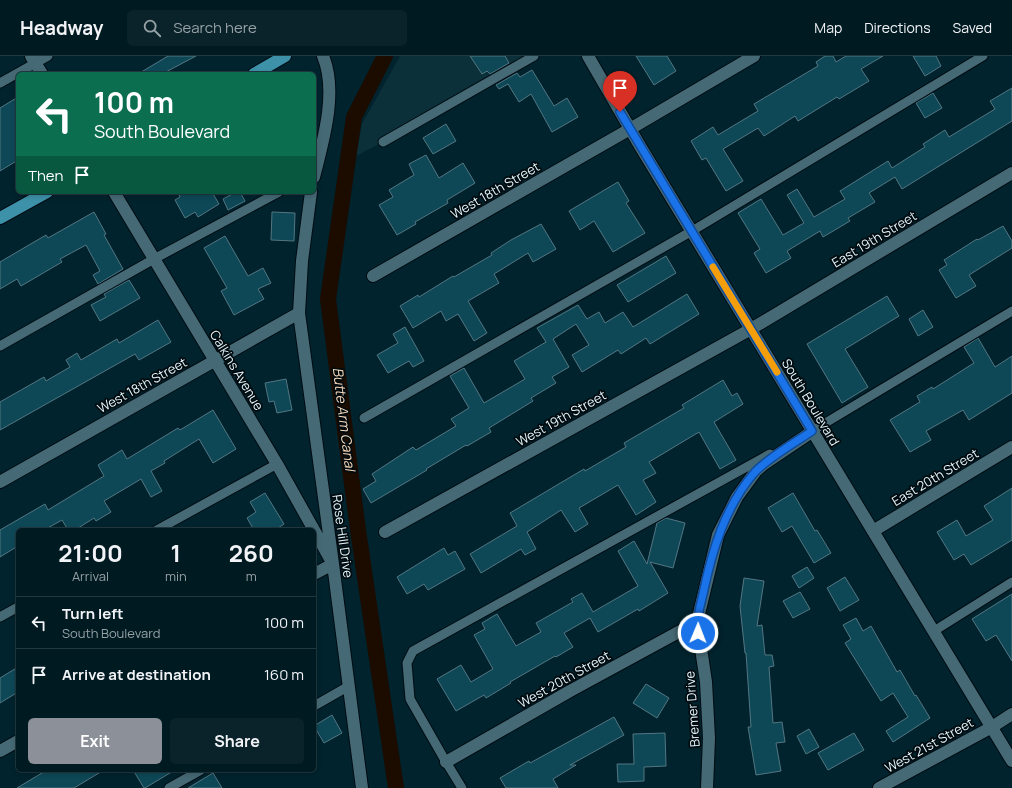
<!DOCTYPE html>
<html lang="en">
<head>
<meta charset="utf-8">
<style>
  :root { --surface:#001a22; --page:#0a232a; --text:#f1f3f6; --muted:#95a1a5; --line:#223840; --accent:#8c9099 }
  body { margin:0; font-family:Manrope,sans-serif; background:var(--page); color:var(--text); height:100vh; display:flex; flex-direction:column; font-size:15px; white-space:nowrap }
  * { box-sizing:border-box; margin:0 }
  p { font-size:13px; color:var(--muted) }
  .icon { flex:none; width:22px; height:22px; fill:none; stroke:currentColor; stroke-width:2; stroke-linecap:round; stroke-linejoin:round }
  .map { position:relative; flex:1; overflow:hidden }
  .sheet { position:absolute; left:16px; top:472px; width:300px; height:244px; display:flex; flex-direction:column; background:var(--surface); border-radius:6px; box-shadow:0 2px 6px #0003,0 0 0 1px var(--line) }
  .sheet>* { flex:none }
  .guide { position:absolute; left:16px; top:16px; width:300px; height:122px; border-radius:6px; box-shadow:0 2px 6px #0003,0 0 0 1px var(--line); background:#0b6e4f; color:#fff; overflow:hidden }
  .pin { position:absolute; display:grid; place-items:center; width:34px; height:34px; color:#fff; margin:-41px -17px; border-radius:50% 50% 50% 0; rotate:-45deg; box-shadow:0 0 4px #0007 }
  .pin .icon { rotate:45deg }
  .me { position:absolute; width:44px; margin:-22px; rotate:1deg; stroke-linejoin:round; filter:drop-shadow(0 0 3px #0008) }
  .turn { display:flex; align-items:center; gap:14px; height:84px; padding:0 12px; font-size:18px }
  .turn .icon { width:52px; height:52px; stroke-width:2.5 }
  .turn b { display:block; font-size:28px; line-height:34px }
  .then { display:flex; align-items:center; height:38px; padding:0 12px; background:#0003; gap:8px; font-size:15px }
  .eta { display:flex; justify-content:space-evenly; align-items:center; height:68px; text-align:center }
  .eta b { font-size:24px; font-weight:700; line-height:28px }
  .action { display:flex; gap:8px; margin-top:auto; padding:8px 12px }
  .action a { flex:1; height:46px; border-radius:6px; background:var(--accent); color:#fff; font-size:16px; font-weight:700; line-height:46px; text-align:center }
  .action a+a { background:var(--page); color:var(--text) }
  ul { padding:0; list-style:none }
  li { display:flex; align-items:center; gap:12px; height:52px; padding:0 12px; border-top:1px solid var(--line) }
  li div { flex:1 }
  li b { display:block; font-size:15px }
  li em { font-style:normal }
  header { display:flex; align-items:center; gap:24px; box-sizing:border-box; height:56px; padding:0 20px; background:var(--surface); border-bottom:1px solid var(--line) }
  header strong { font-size:19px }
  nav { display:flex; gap:22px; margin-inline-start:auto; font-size:14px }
  .search { width:280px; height:36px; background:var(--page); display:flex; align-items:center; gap:10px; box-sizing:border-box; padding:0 14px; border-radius:6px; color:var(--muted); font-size:15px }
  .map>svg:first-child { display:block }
  .built { fill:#0c303a }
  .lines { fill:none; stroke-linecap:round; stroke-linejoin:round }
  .canal { stroke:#1c0c00; stroke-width:16 }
  .building { fill:#0e4857; stroke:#537682 }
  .service-casing { stroke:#000c13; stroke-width:11 }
  .minor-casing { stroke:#000c13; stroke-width:14 }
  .tertiary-casing { stroke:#000c13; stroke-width:14 }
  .primary-casing { stroke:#000c13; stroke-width:14 }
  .service { stroke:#466a75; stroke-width:9 }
  .minor { stroke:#466a75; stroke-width:12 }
  .tertiary { stroke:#466a75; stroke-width:12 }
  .primary { stroke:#3d92a9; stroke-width:12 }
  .route-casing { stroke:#114b97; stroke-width:10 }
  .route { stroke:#1a73e8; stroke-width:7 }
  .slow { stroke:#f59e0b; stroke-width:7 }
  .labels { text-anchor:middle; stroke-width:3.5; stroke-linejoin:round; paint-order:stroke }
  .street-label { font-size:13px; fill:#e3f6fc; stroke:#010b0f }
  .water-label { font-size:14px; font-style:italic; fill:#fadabc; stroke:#010b0f }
</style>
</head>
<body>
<header>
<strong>Headway</strong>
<div class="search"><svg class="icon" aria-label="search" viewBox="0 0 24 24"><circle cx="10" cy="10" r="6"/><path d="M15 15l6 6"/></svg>Search here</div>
<nav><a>Map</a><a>Directions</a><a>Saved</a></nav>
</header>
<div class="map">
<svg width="1012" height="732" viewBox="0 0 1012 732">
  <rect width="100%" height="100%" fill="#00232d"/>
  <path class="built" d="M 400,0 L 534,0 L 383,86 L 356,100 L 362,68 Z"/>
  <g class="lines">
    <path class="canal" d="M 385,0 L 354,61 L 328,243 L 358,474 L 396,732"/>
  </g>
  <path class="building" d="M 168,0 L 196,0 L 162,18 L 138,18 Z
    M 470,0 L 505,0 L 509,7 L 490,18 L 487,15 L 482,18 Z
    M 636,0 L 667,0 L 676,15 L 654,29 Z
    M 825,0 L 833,0 L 836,6 L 846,0 L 883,0 L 861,13 L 869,25 L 839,43 L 837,41 L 798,65 L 795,60 L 764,80 L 758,72 L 723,93 L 743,125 L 726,135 L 706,102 L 702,104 L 691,85 L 713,71 L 718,79 L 758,55 L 754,48 L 818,10 L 816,6 Z
    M 913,0 L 936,0 L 941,10 L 925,20 Z
    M 532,14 L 554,50 L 567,42 L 578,61 L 552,76 L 531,38 L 519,46 L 508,28 L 499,33 L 496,29 L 517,17 L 520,21 Z
    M 1012,32 L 1012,65 L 902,133 L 895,121 L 869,137 L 875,146 L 848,162 L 850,165 L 823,181 L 820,175 L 787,195 L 791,202 L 766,217 L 754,197 L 760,193 L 738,157 L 761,143 L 783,179 L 804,167 L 787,139 L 797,133 L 814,161 L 845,143 L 840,135 L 888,105 L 892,112 L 925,91 L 923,88 L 945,74 L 949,81 L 995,53 L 990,45 Z
    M 933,37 L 942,52 L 925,62 L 916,47 Z
    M 18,41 L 18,104 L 0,115 L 0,52 Z
    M 446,68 L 456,85 L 433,98 L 423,82 Z
    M 426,99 L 439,122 L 463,107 L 475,127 L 447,144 L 448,147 L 415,166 L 416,168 L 397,179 L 379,149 L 393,141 L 389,134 L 414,119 L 409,108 Z
    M 618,126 L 629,145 L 626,147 L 645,177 L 613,196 L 594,165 L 580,174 L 569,155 Z
    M 178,136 L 212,136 L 219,148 L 198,161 L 195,156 L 185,162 L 175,144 L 180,141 Z
    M 236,136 L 240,136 L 245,145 L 228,154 L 223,143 Z
    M 94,156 L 106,178 L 104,179 L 123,213 L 98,228 L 93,219 L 100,215 L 86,189 L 60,203 L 62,206 L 21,230 L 17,223 L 0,233 L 0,206 L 46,179 L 48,182 Z
    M 272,156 L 295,157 L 294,185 L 271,184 Z
    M 541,168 L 556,193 L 533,206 L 528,197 L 494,218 L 499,227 L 468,245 L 487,277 L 474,285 L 458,258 L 446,265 L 441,255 L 413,272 L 400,250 L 418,239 L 419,241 L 453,220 L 454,221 L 492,199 L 491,197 L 511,184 Z
    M 1003,170 L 1012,185 L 1012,192 L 969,219 L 976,230 L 956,242 L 939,214 L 947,209 L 944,204 L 977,183 L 978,184 Z
    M 225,180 L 248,220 L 263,212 L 271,227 L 258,233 L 264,243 L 234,259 L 221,235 L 227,232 L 204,192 Z
    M 666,200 L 676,217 L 628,246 L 617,229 Z
    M 129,224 L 140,242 L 100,265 L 91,249 L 106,241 L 104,238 Z
    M 687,238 L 699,258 L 650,288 L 646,282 L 621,298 L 618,294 L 582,316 L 572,299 L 589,289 L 576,268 L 553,283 L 569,311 L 552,321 L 556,327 L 531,342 L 533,345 L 489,372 L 491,376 L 467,390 L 466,389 L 426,413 L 427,414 L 371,447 L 363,433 L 376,425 L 372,418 L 413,391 L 416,394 L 456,370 L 451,363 L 469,352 L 450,320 L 464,312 L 484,347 L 525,323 L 514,305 L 546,286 L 537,272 L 578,249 L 587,263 L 599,256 L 605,267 L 623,256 L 633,271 Z
    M 887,240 L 899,260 L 845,293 L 868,331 L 842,347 L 807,288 Z
    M 923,254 L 933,271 L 918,280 L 909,263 Z
    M 158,264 L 171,286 L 139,304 L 135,298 L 0,374 L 0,346 L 44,321 L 46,325 L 70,311 L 66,304 L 77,297 L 81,304 L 117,283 L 119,287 Z
    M 405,271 L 424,305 L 413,311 L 409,305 L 388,317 L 377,299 L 398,287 L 393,278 Z
    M 978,282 L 995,311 L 1012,300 L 1012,337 L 969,364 L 963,354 L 926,375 L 931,384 L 910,396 L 890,364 L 920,346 L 917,340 L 932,331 L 933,333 L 974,307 L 964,291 Z
    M 286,323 L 292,354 L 277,357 L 274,345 L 269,346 L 265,327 Z
    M 723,324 L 732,340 L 737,337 L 743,348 L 714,366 L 736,404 L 720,413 L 699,376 L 649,406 L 656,417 L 643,424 L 656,446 L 636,459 L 618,429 L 579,452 L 588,468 L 575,476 L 561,454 L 527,476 L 536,493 L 525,499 L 521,493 L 481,517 L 470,498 L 517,470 L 510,457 L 584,413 L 585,415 L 626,391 L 624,387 L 684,352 L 682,349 Z
    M 213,354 L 236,393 L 213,407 L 199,383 L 164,405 L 165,407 L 151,415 L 162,435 L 151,441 L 141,423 L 104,445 L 111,456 L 96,465 L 94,462 L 75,474 L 68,474 L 62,464 L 44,474 L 18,474 L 18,490 L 0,501 L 0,474 L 45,448 L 48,454 L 104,420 L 98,409 L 122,394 L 127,403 L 178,372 L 180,374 Z
    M 1012,432 L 1012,484 L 971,509 L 964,498 L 954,504 L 937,476 L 957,464 L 966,480 L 993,464 L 984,450 Z
    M 265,437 L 284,468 L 275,474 L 254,474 L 247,462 L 256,456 L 250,446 Z
    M 793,437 L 815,475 L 817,474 L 831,497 L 814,507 L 792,470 L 782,476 L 768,452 Z
    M 666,462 L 685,467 L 673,512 L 650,506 L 668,537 L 639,555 L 638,553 L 598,576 L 590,562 L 564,577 L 573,591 L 556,601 L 555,600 L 510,626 L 511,627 L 486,642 L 484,639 L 456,655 L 437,623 L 461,609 L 471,626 L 493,613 L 474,579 L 485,573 L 482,567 L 497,558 L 516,590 L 541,576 L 536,567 L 573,546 L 571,543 L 582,537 L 593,556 L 638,530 L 618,495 L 634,485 L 647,508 L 657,467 Z
    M 444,492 L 448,499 L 455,495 L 465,513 L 428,534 L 424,528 L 407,538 L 397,521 Z
    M 807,511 L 814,522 L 799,532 L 792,520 Z
    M 845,521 L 859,544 L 840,555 L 827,532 Z
    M 744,522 L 764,525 L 757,570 L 762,569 L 765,599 L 772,599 L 774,610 L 769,611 L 773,667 L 782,666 L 785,686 L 776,687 L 781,715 L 756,719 L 748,671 L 751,671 L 746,597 L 745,597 L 740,550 Z
    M 800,536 L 810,553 L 793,562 L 783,545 Z
    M 1012,538 L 1012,605 L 996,579 L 986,585 L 972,563 Z
    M 856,562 L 863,575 L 871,570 L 897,616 L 900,614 L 915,640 L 916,639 L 930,662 L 893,686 L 886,675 L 908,661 L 893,637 L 881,645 L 845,587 L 851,583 L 843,569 Z
    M 18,611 L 18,636 L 0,647 L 0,622 Z
    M 646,628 L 669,642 L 657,662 L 633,647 Z
    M 332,659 L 342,677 L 324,687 L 314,670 Z
    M 614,661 L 624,679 L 570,709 L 576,709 L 553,723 L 558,732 L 506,732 L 500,722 L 529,705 L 530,707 Z
    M 809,673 L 819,691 L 806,698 L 797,680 Z
    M 665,677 L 666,710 L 644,711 L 644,725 L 618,726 L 617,708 L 634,708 L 633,678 Z
    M 854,677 L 864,694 L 828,714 L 818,697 Z
    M 47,714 L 104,714 L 74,732 L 17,732 Z
    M 133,714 L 175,714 L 145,732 L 144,732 Z
    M 213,717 L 222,732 L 188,732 Z"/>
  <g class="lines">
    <defs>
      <path id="service" d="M 0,27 L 48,0
        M 383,86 L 534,0
        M 0,290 L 154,203 L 279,136
        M 364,362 L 692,175 L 983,0
        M 807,378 L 1012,255
        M 157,474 L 277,408
        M 0,561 L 18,551
        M 934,575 L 1012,526
        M 314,650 L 349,630
        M 169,732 L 201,714
        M 462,732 L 446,706 L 410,643 L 407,607 L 413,595 L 770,398"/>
      <path id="minor" d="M 31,0 L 42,18
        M 314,121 C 323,85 338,36 323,0
        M 114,136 L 277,408 L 333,508 L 314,518
        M 311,136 L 302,205 L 299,257 L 333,508 L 362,732
        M 373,220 L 630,73 L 754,0
        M 0,426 L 299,257
        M 873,475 L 1012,391
        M 385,476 L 751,273 L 1012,117
        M 0,695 L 18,685
        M 446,706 L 570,635 L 697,566
        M 707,732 L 709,682 L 706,626 L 697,566 L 718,479 L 737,441 L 756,415 L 764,408 L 813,375
        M 879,732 L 992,671 L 1012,658"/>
      <path id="tertiary" d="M 588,0 L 640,90 L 1012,705"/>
      <path id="primary" d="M 254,18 L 285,0
        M 0,162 L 47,136"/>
    </defs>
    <use href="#service" class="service-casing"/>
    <use href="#minor" class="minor-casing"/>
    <use href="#tertiary" class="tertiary-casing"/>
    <use href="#primary" class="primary-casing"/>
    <use href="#service" class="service"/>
    <use href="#minor" class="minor"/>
    <use href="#tertiary" class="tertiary"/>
    <use href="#primary" class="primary"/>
  </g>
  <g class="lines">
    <defs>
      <path id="route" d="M 620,56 L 812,375 C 796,386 768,402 755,416 C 725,450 712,495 703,538 C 700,551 696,563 698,577"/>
    </defs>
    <use href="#route" class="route-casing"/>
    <use href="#route" class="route"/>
    <path class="slow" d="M 713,211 L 777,316"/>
  </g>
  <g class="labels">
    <g class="street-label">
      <text transform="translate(495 134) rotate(-30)" y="5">West 18th Street</text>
      <text transform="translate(874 183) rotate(-31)" y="5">East 19th Street</text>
      <text transform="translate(237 314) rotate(59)" y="5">Calkins Avenue</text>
      <text transform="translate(142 329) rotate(-29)" y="5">West 18th Street</text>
      <text transform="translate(811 346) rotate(59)" y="5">South Boulevard</text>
      <text transform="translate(561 362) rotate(-29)" y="5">West 19th Street</text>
      <text transform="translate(935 421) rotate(-31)" y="5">East 20th Street</text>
      <text transform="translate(343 480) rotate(82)" y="5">Rose Hill Drive</text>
      <text transform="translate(564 623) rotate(-29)" y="5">West 20th Street</text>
      <text transform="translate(692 653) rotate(-94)" y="5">Bremer Drive</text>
      <text transform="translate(929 689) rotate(-29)" y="5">West 21st Street</text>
    </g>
    <g class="water-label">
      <text transform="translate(344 363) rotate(83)" y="5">Butte Arm Canal</text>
    </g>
  </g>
</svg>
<div class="pin" style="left:620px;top:56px;background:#d93025"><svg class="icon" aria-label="arrive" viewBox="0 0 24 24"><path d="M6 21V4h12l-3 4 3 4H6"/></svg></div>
<svg class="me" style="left:698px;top:577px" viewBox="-20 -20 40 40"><circle r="17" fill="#1a73e8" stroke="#fff" stroke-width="3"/><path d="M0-11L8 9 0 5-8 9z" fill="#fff"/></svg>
<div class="guide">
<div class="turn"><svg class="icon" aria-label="left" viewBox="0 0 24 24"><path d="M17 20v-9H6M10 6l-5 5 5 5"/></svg><div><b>100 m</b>South Boulevard</div></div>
<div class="then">Then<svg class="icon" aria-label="arrive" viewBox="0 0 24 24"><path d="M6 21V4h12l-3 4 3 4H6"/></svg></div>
</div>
<section class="sheet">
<div class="eta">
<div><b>21:00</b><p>Arrival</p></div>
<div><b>1</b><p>min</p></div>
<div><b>260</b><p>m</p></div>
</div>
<ul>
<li><svg class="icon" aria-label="left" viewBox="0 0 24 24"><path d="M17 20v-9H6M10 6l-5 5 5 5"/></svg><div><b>Turn left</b><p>South Boulevard</p></div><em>100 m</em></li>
<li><svg class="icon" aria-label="arrive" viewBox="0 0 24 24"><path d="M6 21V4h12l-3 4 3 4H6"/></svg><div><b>Arrive at destination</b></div><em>160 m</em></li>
</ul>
<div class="action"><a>Exit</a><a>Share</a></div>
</section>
</div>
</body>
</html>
